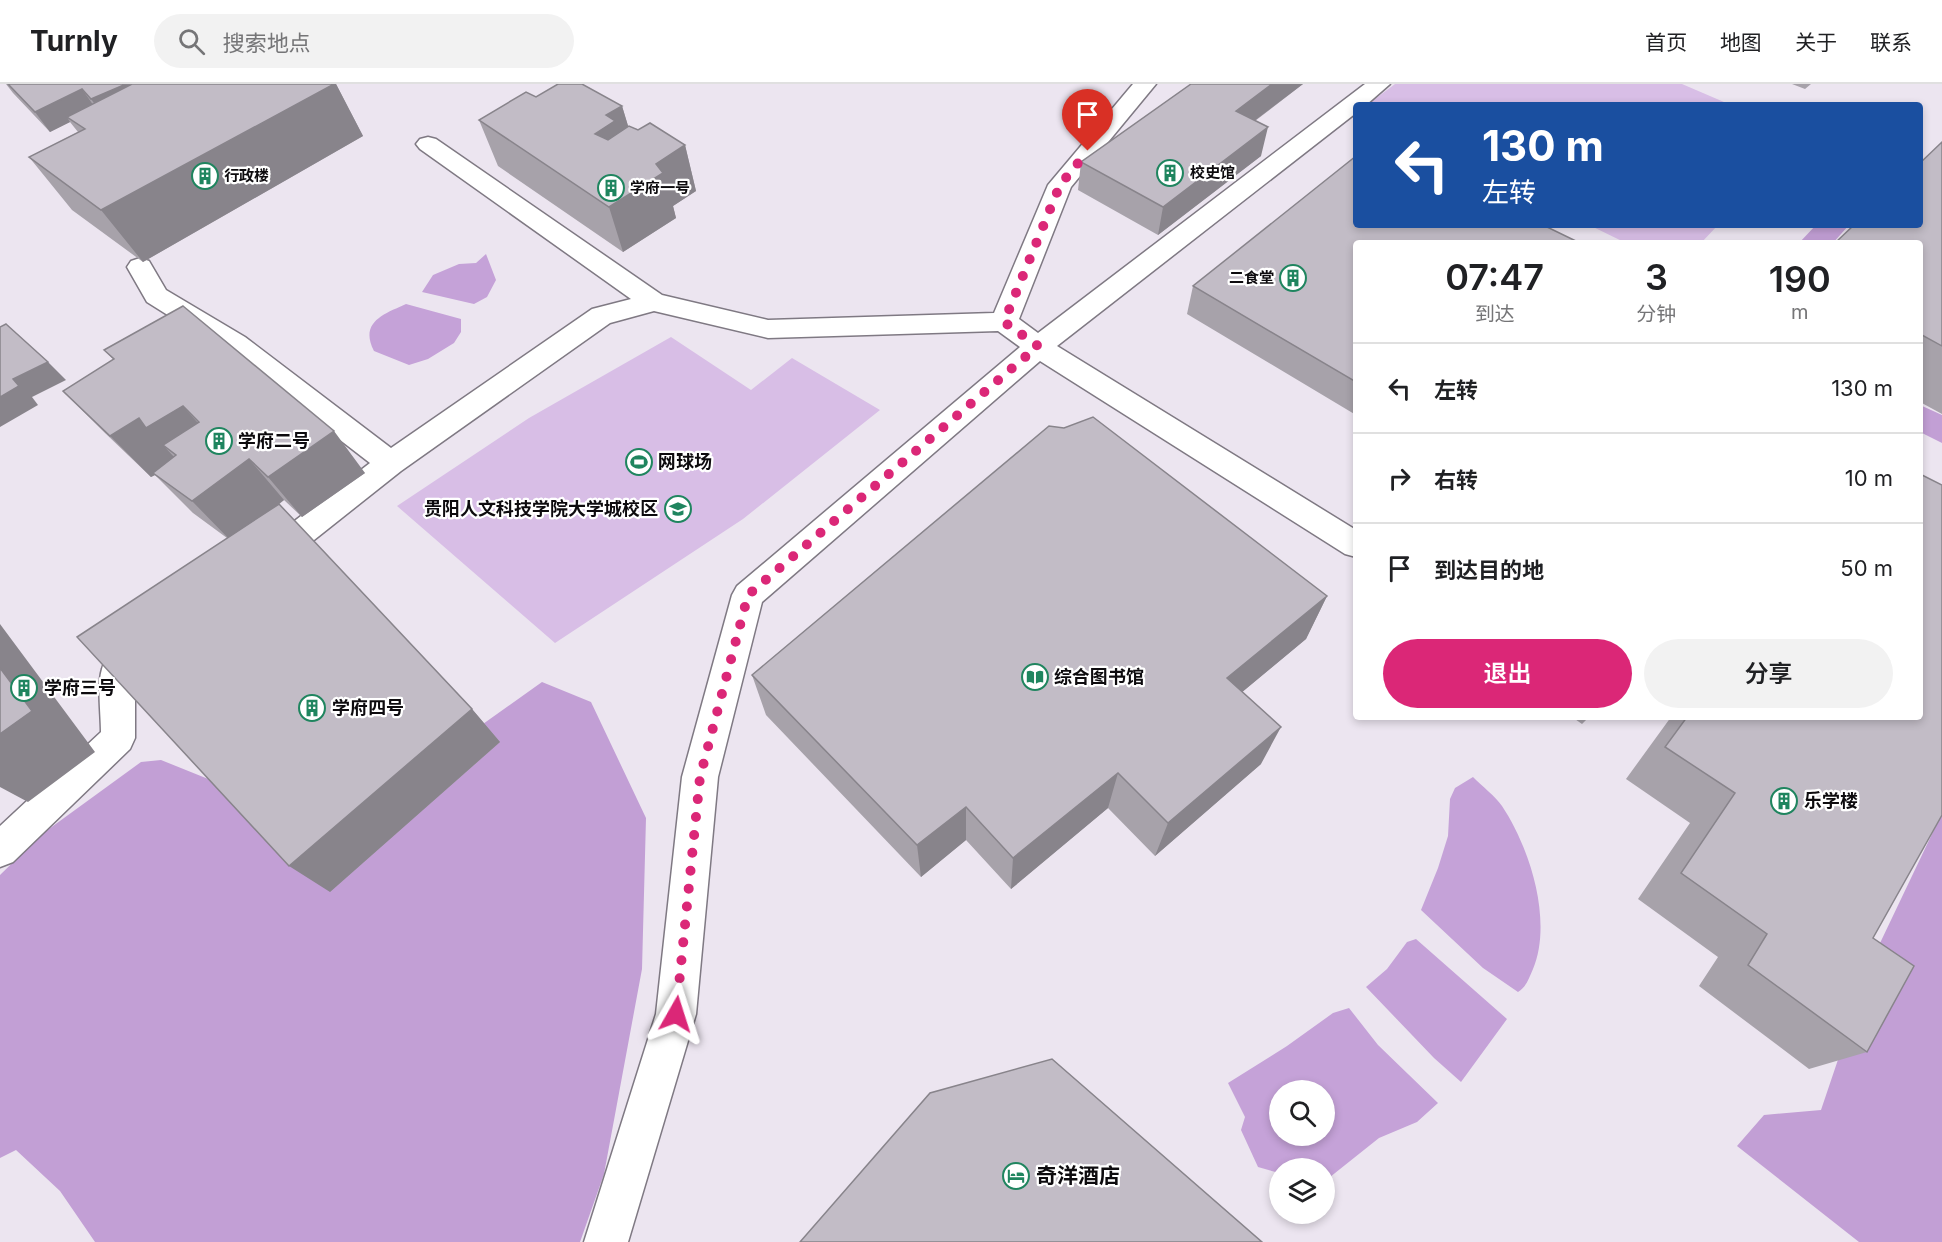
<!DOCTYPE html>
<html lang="zh">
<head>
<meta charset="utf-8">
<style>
  :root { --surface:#fff; --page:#f2f2f2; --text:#202124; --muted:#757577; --line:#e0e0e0; --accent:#db2777 }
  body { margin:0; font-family:Inter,"Noto Sans SC",sans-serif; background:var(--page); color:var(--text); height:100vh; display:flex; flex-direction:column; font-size:22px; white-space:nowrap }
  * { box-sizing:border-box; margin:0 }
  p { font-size:20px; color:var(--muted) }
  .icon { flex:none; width:33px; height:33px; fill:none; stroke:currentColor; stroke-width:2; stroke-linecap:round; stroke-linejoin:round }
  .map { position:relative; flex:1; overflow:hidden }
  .panel { position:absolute; left:1353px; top:156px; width:570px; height:480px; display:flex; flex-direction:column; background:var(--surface); border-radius:6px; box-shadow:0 3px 9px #0003 }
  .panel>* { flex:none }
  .guide { position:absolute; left:1353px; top:18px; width:570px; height:126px; border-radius:6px; box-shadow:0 3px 9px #0003; background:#1a4fa0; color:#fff; overflow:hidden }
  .buttons { position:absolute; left:1269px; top:996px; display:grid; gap:12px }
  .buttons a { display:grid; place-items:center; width:66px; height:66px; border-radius:50%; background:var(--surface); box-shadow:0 3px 9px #0003; font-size:30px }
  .pin { position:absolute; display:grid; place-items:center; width:51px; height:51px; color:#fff; margin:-62px -26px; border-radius:50% 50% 50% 0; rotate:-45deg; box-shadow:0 0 6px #0007 }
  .pin .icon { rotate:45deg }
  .me { position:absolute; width:66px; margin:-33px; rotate:6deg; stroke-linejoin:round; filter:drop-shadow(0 0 4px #0008) }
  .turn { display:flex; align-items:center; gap:21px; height:126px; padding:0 30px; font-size:27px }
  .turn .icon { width:78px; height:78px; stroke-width:2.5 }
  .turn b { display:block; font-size:42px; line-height:51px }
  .eta { display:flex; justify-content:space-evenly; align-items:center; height:102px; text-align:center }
  .eta b { font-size:36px; font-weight:600; line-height:42px }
  .primary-button { display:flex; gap:12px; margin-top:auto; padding:12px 30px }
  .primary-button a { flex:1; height:69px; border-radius:36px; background:var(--accent); color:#fff; font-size:24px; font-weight:600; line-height:69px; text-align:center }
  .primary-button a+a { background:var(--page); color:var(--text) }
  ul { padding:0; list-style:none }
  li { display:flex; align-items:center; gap:18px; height:90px; padding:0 30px; border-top:2px solid var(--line) }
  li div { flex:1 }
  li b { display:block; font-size:22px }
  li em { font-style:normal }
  header { display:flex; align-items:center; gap:36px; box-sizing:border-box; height:84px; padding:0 30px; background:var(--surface); border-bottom:2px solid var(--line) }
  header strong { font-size:28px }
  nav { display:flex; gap:33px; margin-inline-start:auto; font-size:21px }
  .search { width:420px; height:54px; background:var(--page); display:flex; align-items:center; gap:15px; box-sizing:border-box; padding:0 21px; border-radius:33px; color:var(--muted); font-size:22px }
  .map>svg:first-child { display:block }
  .green { fill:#d8bee6 }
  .forest { fill:#c29fd5 }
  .water { fill:#c5a2d8; fill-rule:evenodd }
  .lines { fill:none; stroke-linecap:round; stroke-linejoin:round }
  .minor-casing { stroke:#7f7983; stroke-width:3 }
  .minor { fill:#fff; fill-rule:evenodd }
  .wall { fill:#a7a2aa }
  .shaded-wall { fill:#88848b }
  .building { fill:#c2bcc6; stroke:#88848b; stroke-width:1.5 }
  .route { stroke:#db2777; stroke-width:10; stroke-dasharray:0 18 }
  .labels { text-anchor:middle; stroke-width:4.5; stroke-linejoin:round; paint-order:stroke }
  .far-poi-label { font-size:15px; font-weight:bold; fill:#0d0b0e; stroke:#fff; text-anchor:start }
  .poi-label { font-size:18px; font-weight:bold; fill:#0d0b0e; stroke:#fff; text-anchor:start }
  .near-poi-label { font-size:21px; font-weight:bold; fill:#0d0b0e; stroke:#fff; text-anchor:start }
</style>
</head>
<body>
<header>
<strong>Turnly</strong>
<div class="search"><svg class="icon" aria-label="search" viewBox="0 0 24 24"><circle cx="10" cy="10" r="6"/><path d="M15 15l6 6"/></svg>搜索地点</div>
<nav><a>首页</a><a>地图</a><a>关于</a><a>联系</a></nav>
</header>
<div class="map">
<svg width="1942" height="1158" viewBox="0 0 1942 1158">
  <rect width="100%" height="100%" fill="#ece5f0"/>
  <path class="green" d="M 1395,0 L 1682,0 L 1731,21 L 1367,21 Z
    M 1589,141 L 1718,141 L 1701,159 L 1626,159 Z
    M 671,253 L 751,306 L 792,274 L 880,326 L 743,435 L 555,559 L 397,422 L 529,334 Z"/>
  <path class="forest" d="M 1816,141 L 1849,141 L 1833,159 L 1799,159 Z
    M 1920,321 L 1942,331 L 1942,359 L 1920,348 Z
    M 542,598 L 591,618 L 646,734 L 642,885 L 604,1090 L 580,1158 L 95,1158 L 60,1107 L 16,1066 L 0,1074 L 0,791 L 42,750 L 141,678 L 161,676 L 248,711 L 445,667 Z
    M 1942,729 L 1942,1158 L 1859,1158 L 1737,1062 L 1764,1031 L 1821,1026 L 1871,878 Z"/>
  <path class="water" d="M 486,170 L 496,196 L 487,213 L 474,220 L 422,208 L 433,191 L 459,180 L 476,179 Z
    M 406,220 L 461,235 L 461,248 L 454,259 L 428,275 L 409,281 L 374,267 C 359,238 384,230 406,220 Z
    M 1473,693 C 1482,702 1495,712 1502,722 C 1530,764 1553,837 1533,885 C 1529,894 1527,902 1518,908 L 1483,884 L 1421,826 L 1438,784 L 1448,752 L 1450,715 L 1455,704 Z
    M 1416,855 L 1507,935 L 1461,998 L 1434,974 L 1366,903 L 1387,885 L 1407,858 Z
    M 1349,924 L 1378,961 L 1438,1019 L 1417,1038 L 1379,1054 L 1325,1097 L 1324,1084 L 1280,1084 L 1279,1089 L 1258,1083 L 1241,1046 L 1245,1033 L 1228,999 L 1287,962 L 1333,929 ZM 1324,1006 L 1324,1052 L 1280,1052 L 1280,1006 Z"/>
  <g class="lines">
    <defs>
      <path id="minor" d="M 1133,0 L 1156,0 L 1071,103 L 1019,235 L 1038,249 L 1365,0 L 1390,0 L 1366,21 L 1356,21 L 1356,29 L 1057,262 L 1356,446 L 1356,473 L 1345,470 L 1040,277 L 762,518 L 718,693 L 696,930 L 628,1158 L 584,1158 L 656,930 L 682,693 L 732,511 L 737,502 L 1020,263 L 998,247 L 768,254 L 654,227 L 610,239 L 401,387 L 280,483 L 269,487 L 258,483 L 253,474 L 258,465 L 370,379 L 225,267 L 147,218 L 127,183 L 131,177 L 140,174 L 149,177 L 166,206 L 245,253 L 391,364 L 592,225 L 631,215 L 420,65 L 416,60 L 420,55 L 428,53 L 436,55 L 662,211 L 768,236 L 994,229 L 1048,101 Z
        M 138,548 L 150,552 L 154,562 L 150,572 L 135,589 L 135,654 L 130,665 L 13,778 L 0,783 L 0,742 L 101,648 C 101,630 97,601 102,585 C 106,569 124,553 138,548 Z"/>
    </defs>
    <use href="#minor" class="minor-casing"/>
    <use href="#minor" class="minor"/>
  </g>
  <path class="wall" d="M 6,0 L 336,0 L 363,52 L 143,178 L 72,126 L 29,73 L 78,48 L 70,38 L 50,48 L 13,9 Z
    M 1191,0 L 1303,0 L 1255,37 L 1261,72 L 1158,151 L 1078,106 L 1081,78 Z
    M 1792,0 L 1811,0 L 1805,5 Z
    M 536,13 L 622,22 L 628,42 L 685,61 L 696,107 L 673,122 L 676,134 L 623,168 L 498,82 L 479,36 Z
    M 1942,58 L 1942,330 L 1920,318 L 1920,159 Z
    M 1356,159 L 1356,331 L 1187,230 L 1193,202 Z
    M 104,266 L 365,389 L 302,433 L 284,416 L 277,422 L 472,625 L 500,658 L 330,808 L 227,454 L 193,429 L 155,391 L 151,393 L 105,349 L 63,307 L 114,276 Z
    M 1327,512 L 1306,555 L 1242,608 L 1261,680 L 1155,772 L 1108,724 L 1011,805 L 966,756 L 921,793 L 766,631 L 752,591 Z
    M 1572,633 L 1589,633 L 1582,640 Z
    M 1671,633 L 1920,633 L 1873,854 L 1867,968 L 1809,985 L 1699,902 L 1718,873 L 1638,815 L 1690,739 L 1626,695 Z"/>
  <path class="shaded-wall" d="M 126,0 L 154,0 L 106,35 L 91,15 Z
    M 334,0 L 336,0 L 363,52 L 143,178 L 101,126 Z
    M 1272,0 L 1303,0 L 1229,56 L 1236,27 Z
    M 82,5 L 96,25 L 67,33 L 70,38 L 50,48 L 35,28 Z
    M 622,22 L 636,68 L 595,50 L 606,31 Z
    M 1268,43 L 1261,72 L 1158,151 L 1163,123 Z
    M 685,61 L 696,107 L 673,122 L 676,134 L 623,168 L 609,123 L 656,80 Z
    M 48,278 L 66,296 L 32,313 L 38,321 L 0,343 L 0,313 L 13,295 Z
    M 183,322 L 220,364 L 176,371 L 163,361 L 185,385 L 153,389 L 155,391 L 151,393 L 110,352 L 139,334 Z
    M 334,347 L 365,389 L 302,433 L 268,393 Z
    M 249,375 L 284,416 L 230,456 L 192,417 Z
    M 1327,512 L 1306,555 L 1211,634 L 1227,594 Z
    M 0,540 L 95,668 L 28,718 L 0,703 Z
    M 472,625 L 500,658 L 330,808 L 289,782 Z
    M 1281,643 L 1261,680 L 1155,772 L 1168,739 Z
    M 1118,689 L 1108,724 L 1011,805 L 1013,774 Z
    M 966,723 L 966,756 L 921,793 L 917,761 Z"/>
  <path class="building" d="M 8,0 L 126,0 L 91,15 L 82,5 L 35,28 Z
    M 132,0 L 334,0 L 101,126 L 29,73 L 85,45 L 67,33 Z
    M 558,0 L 582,0 L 622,22 L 606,31 L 615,37 L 595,50 L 608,56 L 629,42 L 638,46 L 650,39 L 685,61 L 656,80 L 663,89 L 609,123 L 479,36 L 526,8 L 536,13 Z
    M 1191,0 L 1272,0 L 1236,27 L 1268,43 L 1163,123 L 1081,78 Z
    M 1942,58 L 1942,262 L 1920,250 L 1920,159 L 1835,159 L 1854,141 L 1920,141 L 1920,79 Z
    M 1356,72 L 1356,141 L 1543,141 L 1580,159 L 1356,159 L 1356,298 L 1193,202 Z
    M 183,222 L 334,347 L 268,393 L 249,375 L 192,417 L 153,389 L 176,371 L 163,361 L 199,338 L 183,322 L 146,344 L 139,334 L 110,352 L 63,307 L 114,275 L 104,266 Z
    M 6,240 L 48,278 L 13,295 L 19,302 L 0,313 L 0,243 Z
    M 1093,333 L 1327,512 L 1227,594 L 1281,643 L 1168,739 L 1118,689 L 1013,774 L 966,723 L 917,761 L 752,591 L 1049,342 L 1064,344 Z
    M 1920,390 L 1942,401 L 1942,731 L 1873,854 L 1914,882 L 1867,968 L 1748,881 L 1767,850 L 1681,789 L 1735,709 L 1665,663 L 1687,633 L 1920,633 Z
    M 279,420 L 472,625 L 289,782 L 77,553 Z
    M 0,584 L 32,627 L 0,650 Z
    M 1052,975 L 1262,1158 L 800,1158 L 930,1009 Z"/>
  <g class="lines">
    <path class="route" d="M 676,930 L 700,693 L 748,511 L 1038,262 L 1004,238 L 1060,101 L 1088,67"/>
  </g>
  <defs>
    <symbol id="building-ring" viewBox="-11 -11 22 22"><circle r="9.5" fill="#fff" stroke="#1f855f" stroke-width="1.5"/><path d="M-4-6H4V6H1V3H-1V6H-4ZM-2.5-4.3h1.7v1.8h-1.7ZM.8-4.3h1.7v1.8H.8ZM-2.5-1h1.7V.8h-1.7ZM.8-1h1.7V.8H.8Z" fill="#1f855f"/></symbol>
    <symbol id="stadium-ring" viewBox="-11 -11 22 22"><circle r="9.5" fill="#fff" stroke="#1f855f" stroke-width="1.5"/><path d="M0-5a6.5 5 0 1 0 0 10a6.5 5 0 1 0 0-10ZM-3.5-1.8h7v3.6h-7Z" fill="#1f855f"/></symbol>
    <symbol id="university-ring" viewBox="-11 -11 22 22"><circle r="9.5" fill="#fff" stroke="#1f855f" stroke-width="1.5"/><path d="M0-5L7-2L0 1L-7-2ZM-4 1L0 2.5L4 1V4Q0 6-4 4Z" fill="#1f855f"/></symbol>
    <symbol id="library-ring" viewBox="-11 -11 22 22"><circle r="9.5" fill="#fff" stroke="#1f855f" stroke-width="1.5"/><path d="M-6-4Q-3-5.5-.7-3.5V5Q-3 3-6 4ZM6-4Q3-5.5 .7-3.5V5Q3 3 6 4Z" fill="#1f855f"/></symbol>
    <symbol id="hotel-ring" viewBox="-11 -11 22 22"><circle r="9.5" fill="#fff" stroke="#1f855f" stroke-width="1.5"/><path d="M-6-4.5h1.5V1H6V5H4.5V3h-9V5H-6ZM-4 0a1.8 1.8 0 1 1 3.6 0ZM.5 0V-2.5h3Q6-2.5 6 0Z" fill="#1f855f"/></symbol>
  </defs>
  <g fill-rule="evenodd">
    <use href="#building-ring" x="1155" y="74" width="30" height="30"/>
    <use href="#building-ring" x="190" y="77" width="30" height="30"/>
    <use href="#building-ring" x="596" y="89" width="30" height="30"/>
    <use href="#building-ring" x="1278" y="179" width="30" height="30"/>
    <use href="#building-ring" x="204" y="342" width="30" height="30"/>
    <use href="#stadium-ring" x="624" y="363" width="30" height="30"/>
    <use href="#university-ring" x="663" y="410" width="30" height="30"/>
    <use href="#library-ring" x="1020" y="578" width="30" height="30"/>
    <use href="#building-ring" x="9" y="589" width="30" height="30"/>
    <use href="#building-ring" x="297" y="609" width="30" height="30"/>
    <use href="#building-ring" x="1769" y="702" width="30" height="30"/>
    <use href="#hotel-ring" x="1001" y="1077" width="30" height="30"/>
  </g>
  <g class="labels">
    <g class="far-poi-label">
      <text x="1190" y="94">校史馆</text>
      <text x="224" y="97">行政楼</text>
      <text x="630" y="109">学府一号</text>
      <text x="1274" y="199" text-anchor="end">二食堂</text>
    </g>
    <g class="poi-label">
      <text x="238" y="363">学府二号</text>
      <text x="658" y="384">网球场</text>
      <text x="658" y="431" text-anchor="end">贵阳人文科技学院大学城校区</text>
      <text x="1054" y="599">综合图书馆</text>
      <text x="44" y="610">学府三号</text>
      <text x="332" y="630">学府四号</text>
      <text x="1804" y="723">乐学楼</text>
    </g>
    <g class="near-poi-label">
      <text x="1036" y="1099">奇洋酒店</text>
    </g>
  </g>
</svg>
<div class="buttons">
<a><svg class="icon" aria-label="search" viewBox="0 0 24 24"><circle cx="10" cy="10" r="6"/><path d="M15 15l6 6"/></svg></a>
<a><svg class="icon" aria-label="layers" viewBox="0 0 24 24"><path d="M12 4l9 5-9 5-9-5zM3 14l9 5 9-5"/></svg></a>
</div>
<div class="pin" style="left:1088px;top:67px;background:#d93025"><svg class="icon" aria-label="arrive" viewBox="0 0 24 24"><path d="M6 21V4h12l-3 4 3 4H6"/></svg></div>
<svg class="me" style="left:676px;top:930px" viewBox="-20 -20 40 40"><path d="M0-17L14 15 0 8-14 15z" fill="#db2777" stroke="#fff" stroke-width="4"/></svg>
<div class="guide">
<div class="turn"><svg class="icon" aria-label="left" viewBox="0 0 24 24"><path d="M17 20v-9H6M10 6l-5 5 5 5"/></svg><div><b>130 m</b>左转</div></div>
</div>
<section class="panel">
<div class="eta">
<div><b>07:47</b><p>到达</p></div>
<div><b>3</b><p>分钟</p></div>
<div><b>190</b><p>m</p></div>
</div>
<ul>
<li><svg class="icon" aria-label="left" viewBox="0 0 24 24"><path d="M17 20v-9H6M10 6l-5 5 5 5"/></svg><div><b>左转</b></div><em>130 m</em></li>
<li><svg class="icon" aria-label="right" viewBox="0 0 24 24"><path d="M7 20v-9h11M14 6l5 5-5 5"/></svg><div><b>右转</b></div><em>10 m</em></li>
<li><svg class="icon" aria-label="arrive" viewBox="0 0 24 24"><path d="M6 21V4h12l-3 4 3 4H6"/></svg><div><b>到达目的地</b></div><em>50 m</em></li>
</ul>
<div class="primary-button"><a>退出</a><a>分享</a></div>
</section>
</div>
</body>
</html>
